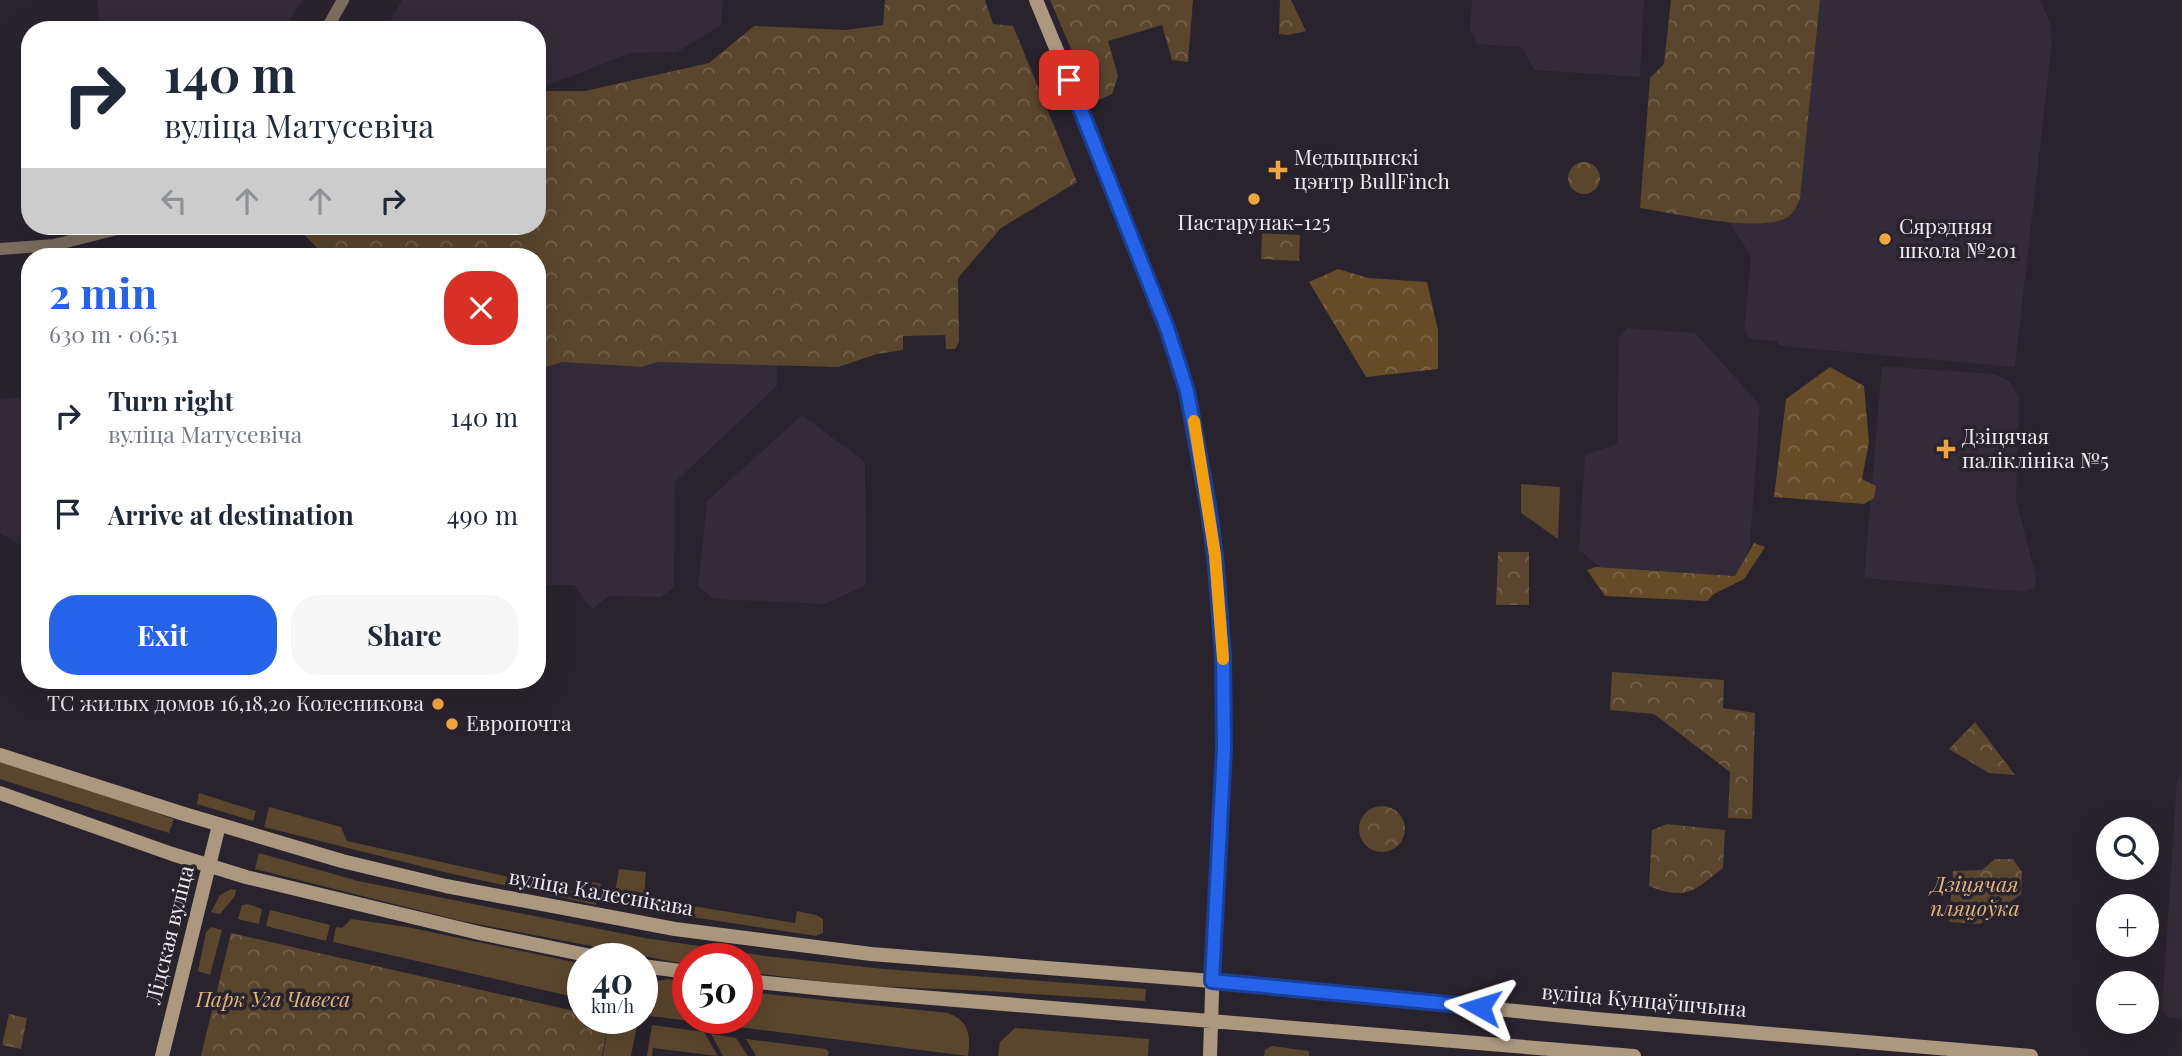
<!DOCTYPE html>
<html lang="en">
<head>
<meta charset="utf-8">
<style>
  :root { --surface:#fff; --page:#f6f6f7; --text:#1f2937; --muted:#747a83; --accent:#2563eb }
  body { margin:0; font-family:"Playfair Display",serif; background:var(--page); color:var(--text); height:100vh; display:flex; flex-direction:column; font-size:26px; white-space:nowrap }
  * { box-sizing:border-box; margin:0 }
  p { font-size:23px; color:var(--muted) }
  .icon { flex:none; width:38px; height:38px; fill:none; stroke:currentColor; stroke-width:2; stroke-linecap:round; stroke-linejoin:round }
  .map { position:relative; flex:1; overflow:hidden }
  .drawer { position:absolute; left:21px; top:248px; width:525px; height:441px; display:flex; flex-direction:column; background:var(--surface); border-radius:28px; box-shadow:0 7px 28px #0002 }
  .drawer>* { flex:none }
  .hud { position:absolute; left:21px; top:21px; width:525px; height:214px; border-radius:28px; box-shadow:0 7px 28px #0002; background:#fff; color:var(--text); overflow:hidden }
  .controls { position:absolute; left:2096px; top:817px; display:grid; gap:14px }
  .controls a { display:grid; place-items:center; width:63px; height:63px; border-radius:50%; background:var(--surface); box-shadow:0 7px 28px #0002; font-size:35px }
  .speed { position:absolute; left:567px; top:943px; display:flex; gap:14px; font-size:35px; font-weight:700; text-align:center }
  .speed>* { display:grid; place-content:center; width:91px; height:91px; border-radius:50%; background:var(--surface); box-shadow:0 7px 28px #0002; line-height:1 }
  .speed small { font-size:18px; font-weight:400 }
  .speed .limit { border:10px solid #d22; background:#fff; color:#111 }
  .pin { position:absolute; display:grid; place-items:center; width:60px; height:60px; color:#fff; margin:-30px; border-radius:14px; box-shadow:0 4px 10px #0006 }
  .me { position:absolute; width:77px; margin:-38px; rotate:276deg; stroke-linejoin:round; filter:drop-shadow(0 0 5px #0008) }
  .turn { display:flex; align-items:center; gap:24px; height:147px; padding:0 28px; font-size:32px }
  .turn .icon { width:91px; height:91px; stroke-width:2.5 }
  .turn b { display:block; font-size:49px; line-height:60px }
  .lanes { display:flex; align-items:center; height:66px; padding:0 28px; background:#0003; justify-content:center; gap:35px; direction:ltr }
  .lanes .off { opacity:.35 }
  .round { display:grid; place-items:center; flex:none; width:74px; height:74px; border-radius:28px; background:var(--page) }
  .overview { display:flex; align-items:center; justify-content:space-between; height:119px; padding:0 28px }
  h1 { font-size:42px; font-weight:700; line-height:52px; color:var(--accent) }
  .action { display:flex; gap:14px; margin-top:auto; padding:14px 28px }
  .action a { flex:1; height:80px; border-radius:28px; background:var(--accent); color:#fff; font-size:28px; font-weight:700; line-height:80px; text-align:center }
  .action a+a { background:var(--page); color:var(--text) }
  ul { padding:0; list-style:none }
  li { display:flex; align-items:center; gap:21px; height:98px; padding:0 28px }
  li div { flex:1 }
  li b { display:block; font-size:26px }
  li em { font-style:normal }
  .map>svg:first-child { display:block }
  .built { fill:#332a3a }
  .green { fill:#5a462d }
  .forest { fill:url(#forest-crowns) }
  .park { fill:url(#park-crowns) }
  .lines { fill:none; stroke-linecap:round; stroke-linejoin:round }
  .tertiary { stroke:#7b6e5f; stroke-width:12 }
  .secondary { stroke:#ac987f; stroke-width:14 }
  .route-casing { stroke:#184099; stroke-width:18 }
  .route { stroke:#2563eb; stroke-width:12 }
  .slow { stroke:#f59e0b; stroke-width:12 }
  .poi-dot { fill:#f0a63e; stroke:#29232d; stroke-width:2.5 }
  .labels { text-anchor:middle; stroke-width:7; stroke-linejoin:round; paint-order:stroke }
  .poi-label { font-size:21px; fill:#eeeaf1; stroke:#29232d; text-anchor:start }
  .park-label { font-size:21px; font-style:italic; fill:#e3b57b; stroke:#29232d }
  .street-label { font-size:21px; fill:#eeeaf1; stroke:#29232d }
</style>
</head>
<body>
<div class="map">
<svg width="2182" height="1056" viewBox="0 0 2182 1056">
  <defs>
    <pattern id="forest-crowns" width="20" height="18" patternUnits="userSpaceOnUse" patternTransform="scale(1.75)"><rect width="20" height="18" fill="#664b28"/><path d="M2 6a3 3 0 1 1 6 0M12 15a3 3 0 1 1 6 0" fill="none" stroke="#7c6548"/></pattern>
    <pattern id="park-crowns" width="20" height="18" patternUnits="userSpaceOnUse" patternTransform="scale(1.75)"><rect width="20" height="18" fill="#5a462d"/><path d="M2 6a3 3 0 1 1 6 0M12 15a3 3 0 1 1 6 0" fill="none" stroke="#72614c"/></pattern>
  </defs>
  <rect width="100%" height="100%" fill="#29232d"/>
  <path class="built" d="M 99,0 L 301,0 L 301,2 L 284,30 L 101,30 L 97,3 Z
    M 402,0 L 723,0 L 721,25 L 677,52 L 631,53 L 537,89 L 537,30 L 385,30 Z
    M 1472,0 L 1644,0 L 1640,77 L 1534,70 L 1522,47 L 1477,44 L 1470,29 Z
    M 1820,0 L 2040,0 L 2050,23 L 2052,42 L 2015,367 L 1780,346 L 1776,341 L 1750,339 L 1744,331 L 1751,256 L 1729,222 L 1767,223 L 1786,218 L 1800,199 Z
    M 1627,328 L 1695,333 L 1760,405 L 1750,545 L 1738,576 L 1600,567 L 1579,550 L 1585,455 L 1617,444 L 1619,337 Z
    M 562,362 L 642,367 L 657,362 L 777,364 L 777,386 L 675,482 L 674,587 L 661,597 L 609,596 L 592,609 L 574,585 L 537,585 L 537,370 Z
    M 1882,366 L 1995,374 L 2010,382 L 2019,398 L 2016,500 L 2036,576 L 2035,587 L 2026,592 L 1864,578 Z
    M 30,396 L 30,551 L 0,533 L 0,399 Z
    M 802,415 L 865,462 L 866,585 L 825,604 L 714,599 L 698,586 L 707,501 Z
    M 2182,775 L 2182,1019 L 2169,1018 L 2162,1011 L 2177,778 Z"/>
  <path class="green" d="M 1521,484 L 1560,487 L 1558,539 L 1521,513 Z
    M 0,760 L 174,819 L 169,833 L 0,779 Z
    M 199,793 L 256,811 L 253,821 L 197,804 Z
    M 269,807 L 341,827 L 347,841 L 576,892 L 580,879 L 601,884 L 596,905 L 448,873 L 264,827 Z
    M 259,853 L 358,881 L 645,938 L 765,956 L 884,969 L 1146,989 L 1145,1001 L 986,991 L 851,985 L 747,972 L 747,959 L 688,959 L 688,964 L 669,961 L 462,921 L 255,869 Z
    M 619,869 L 646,872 L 644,898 L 795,923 L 797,911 L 816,915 L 823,919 L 823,933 L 816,936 L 613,905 Z
    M 231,889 L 236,890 L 235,896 L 220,914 L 211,912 L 220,895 Z
    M 248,904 L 262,909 L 259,924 L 238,919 L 242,905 Z
    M 270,910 L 330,925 L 326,941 L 266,926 Z
    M 351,919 L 407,927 L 583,964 L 583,999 L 333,942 L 336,927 L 342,928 Z
    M 211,927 L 222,930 L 210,975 L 198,971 L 206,932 Z
    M 668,979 L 688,983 L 688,1018 L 747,1018 L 747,992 L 948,1013 C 969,1021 971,1035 968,1056 L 650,1016 L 654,989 L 658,981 Z
    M 609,1019 L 637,1025 L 631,1056 L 603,1056 Z
    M 652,1025 L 704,1032 L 718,1056 L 653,1048 L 652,1056 L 647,1056 Z
    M 1015,1028 L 1149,1039 L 1148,1056 L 998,1056 L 1000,1042 Z
    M 711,1034 L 736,1038 L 748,1056 L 723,1056 Z
    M 746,1039 L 826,1049 L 829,1052 L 828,1056 L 756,1056 Z
    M 1272,1046 L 1309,1051 L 1309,1056 L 1264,1056 L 1265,1050 Z"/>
  <path class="forest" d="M 1338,269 L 1368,278 L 1427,282 L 1438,330 L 1438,369 L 1366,377 L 1309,282 Z
    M 1830,367 L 1864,386 L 1869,442 L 1862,479 L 1876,486 L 1874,498 L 1864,504 L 1774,497 L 1786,399 Z
    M 1754,543 L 1765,547 L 1744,579 L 1714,594 L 1707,601 L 1605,596 L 1587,570 L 1596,567 L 1735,576 Z"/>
  <path class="park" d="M 885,0 L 985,0 L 993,24 L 1013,26 L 1077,182 L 1001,228 L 958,278 L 959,342 L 955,349 L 946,349 L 945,335 L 903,336 L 903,350 L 877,354 L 838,367 L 657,362 L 642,367 L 562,362 L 537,370 L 537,257 L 326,257 L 296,226 L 537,226 L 537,91 L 585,91 L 709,63 L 754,26 L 846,30 L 883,25 Z
    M 1050,0 L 1193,0 L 1188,62 L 1172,60 L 1162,25 L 1108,41 L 1118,76 L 1112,94 L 1094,102 Z
    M 1280,0 L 1291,0 L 1306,31 L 1288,35 L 1279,34 Z
    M 1671,0 L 1820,0 L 1800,199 C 1797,205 1794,213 1788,217 C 1760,234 1673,213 1640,208 L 1650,78 L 1664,64 Z
    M1568 178a16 16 0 1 1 32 0a16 16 0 1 1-32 0Z
    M 1262,233 L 1300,235 L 1299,261 L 1261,259 Z
    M 1498,552 L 1529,552 L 1529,605 L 1496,605 Z
    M 1612,672 L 1724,680 L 1723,708 L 1755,713 L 1752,819 L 1728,818 L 1730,772 L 1654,714 L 1610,710 Z
    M 1975,722 L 2015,775 L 1989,773 L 1949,749 Z
    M1359 829a23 23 0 1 1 46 0a23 23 0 1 1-46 0Z
    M 1667,824 L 1725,830 L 1723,868 C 1694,891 1687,901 1649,886 L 1652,830 Z
    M 1995,859 L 2013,859 L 2022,872 L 2021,894 L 1980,924 L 1949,922 L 1953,871 L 1982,870 Z
    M 231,933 L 583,1013 L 583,1018 L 609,1019 L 602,1056 L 201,1056 Z
    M 9,1014 L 27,1018 L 21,1049 L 2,1045 Z"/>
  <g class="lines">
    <path class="tertiary" d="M 326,30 L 343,0
      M 0,249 L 54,245 L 129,226"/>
    <path class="secondary" d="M 1036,0 L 1085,118 L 1167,328 L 1187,391 L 1207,496 L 1215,555 L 1223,655 L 1224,748 L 1214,931 L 1210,1056
      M 0,755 L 184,814 L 342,861 L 446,886 L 675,929 L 871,954 L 1212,981 L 1596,1019 L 2031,1056
      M 0,793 L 172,854 L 246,877 L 479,933 L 606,959
      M 642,966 L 688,972
      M 747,981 L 835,990 L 1634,1056
      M 162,1056 L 219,825"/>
  </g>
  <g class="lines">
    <defs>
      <path id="route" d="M 1069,80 L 1167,328 L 1187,391 L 1208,505 L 1215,555 L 1223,655 L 1224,748 L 1212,981 L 1480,1007"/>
    </defs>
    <use href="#route" class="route-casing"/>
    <use href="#route" class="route"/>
    <path class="slow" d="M 1194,421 L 1215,555 L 1223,659"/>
  </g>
  <g class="poi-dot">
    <path d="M1274.5 159.5h7v7h7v7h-7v7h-7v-7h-7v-7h7z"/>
    <circle cx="1254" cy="199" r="7"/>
    <circle cx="1885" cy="239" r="7"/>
    <path d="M1942.5 438.5h7v7h7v7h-7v7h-7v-7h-7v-7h7z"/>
    <circle cx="438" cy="704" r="7"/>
    <circle cx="452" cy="724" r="7"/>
  </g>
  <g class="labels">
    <g class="poi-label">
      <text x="1294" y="165">Медыцынскі<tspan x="1294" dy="24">цэнтр BullFinch</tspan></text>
      <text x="1254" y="230" text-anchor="middle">Пастарунак-125</text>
      <text x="1899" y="234">Сярэдняя<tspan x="1899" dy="24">школа №201</tspan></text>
      <text x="1962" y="444">Дзіцячая<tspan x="1962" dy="24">паліклініка №5</tspan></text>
      <text x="424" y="711" text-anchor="end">ТС жилых домов 16,18,20 Колесникова</text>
      <text x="466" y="731">Европочта</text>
    </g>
    <g class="park-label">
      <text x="1975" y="892">Дзіцячая<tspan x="1975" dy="24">пляцоўка</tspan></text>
      <text x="273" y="1007">Парк Уга Чавеса</text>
    </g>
    <g class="street-label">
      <text transform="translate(601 893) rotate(10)" y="7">вуліца Калеснікава</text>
      <text transform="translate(170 935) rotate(-76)" y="7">Лідская вуліца</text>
      <text transform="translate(1644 1001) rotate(5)" y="7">вуліца Кунцаўшчына</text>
    </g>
  </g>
</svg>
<div class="controls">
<a><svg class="icon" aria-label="search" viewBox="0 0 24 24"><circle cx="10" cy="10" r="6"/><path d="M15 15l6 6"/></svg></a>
<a>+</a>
<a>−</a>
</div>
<div class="speed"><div>40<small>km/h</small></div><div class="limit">50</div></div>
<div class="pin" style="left:1069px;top:80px;background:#d93025"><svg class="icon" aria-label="arrive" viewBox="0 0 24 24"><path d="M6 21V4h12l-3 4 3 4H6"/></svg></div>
<svg class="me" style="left:1480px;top:1007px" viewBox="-20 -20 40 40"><path d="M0-17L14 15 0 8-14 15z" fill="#2563eb" stroke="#fff" stroke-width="4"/></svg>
<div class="hud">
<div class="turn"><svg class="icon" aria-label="right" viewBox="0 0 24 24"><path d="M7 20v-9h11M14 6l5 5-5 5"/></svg><div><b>140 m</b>вуліца Матусевіча</div></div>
<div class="lanes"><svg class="icon off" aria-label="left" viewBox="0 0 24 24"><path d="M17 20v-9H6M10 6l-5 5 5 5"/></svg><svg class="icon off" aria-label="ahead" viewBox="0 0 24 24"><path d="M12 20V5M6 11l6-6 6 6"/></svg><svg class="icon off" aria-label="ahead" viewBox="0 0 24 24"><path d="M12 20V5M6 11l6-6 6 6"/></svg><svg class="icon" aria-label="right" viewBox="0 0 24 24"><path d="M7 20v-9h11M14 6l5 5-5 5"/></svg></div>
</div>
<section class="drawer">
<div class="overview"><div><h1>2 min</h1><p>630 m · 06:51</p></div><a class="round" style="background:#d93025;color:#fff"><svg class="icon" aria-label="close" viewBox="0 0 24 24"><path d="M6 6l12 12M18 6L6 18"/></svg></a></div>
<ul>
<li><svg class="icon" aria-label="right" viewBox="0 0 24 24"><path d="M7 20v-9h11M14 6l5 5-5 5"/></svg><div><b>Turn right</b><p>вуліца Матусевіча</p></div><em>140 m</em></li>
<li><svg class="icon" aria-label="arrive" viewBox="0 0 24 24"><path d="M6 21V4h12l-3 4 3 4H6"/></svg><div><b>Arrive at destination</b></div><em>490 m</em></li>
</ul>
<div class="action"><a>Exit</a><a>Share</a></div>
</section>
</div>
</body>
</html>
